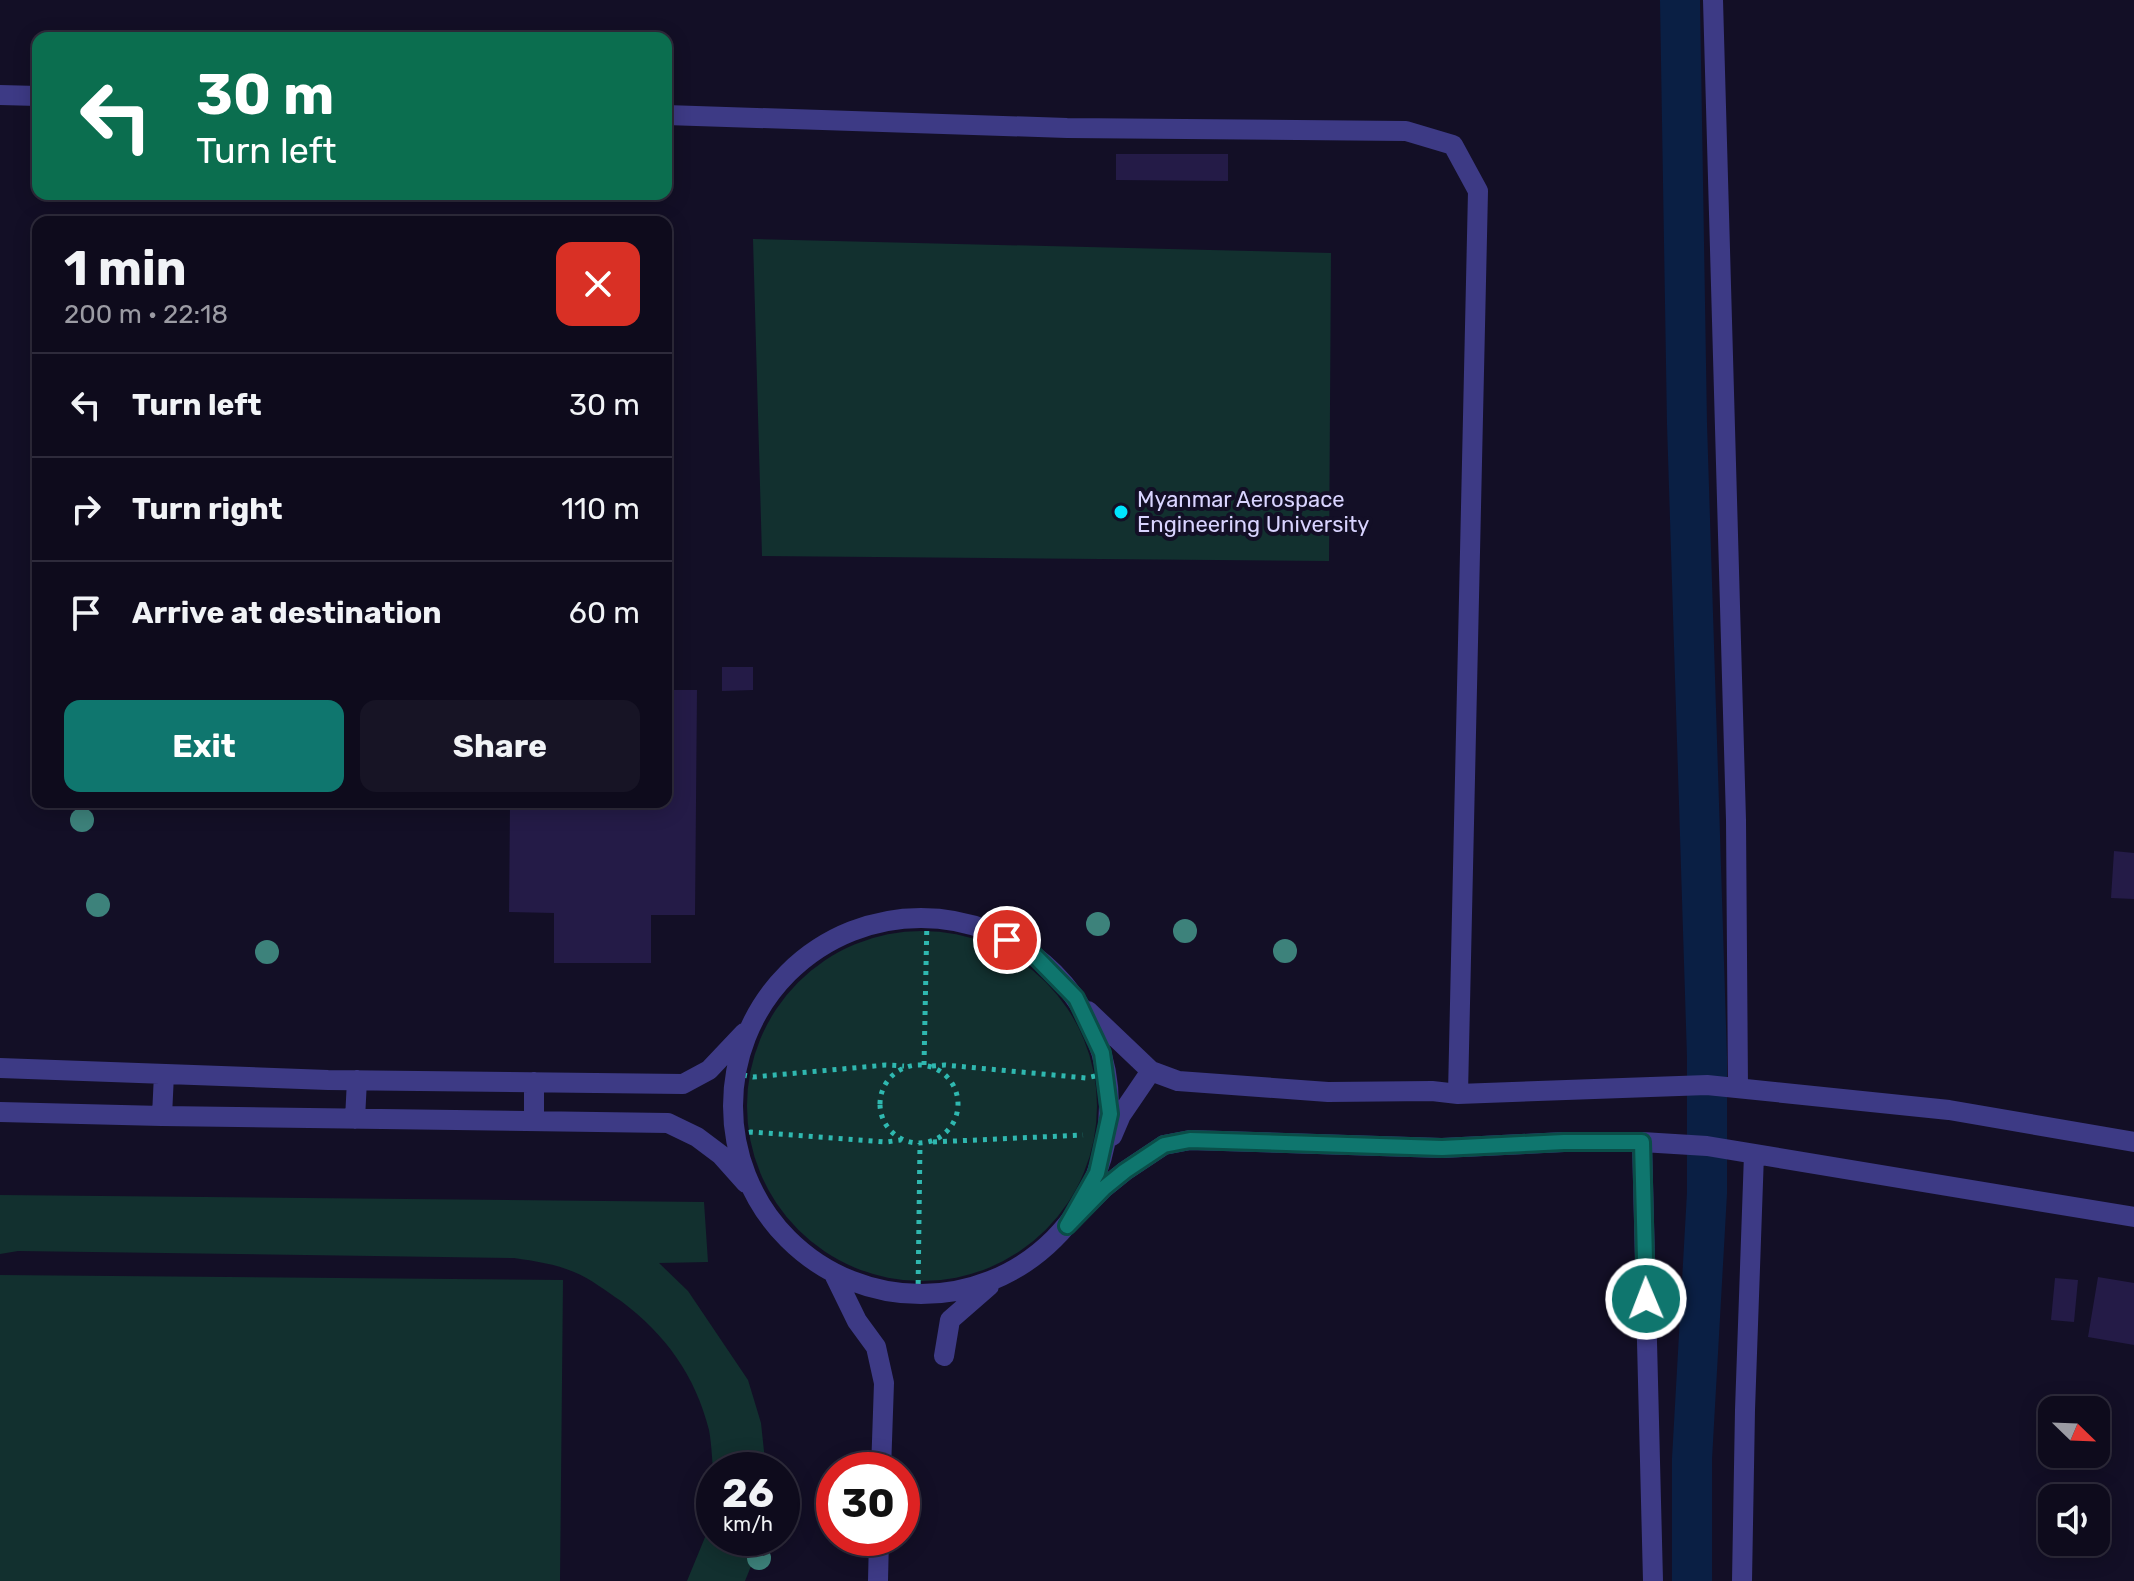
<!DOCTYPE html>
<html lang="en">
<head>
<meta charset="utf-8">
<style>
  :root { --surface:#0e0b1c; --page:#171425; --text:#f1f3f6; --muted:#9b9ba3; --line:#2e2b3b; --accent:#0f766e }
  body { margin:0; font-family:Rubik,sans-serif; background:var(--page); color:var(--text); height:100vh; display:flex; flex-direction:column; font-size:30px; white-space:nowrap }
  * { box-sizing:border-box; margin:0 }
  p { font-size:26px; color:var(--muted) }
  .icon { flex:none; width:44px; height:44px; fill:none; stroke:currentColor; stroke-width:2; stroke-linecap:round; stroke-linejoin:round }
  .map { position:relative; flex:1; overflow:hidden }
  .panel { position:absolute; left:32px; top:216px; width:640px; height:592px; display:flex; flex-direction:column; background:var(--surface); border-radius:16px; box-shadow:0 4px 20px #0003,0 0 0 2px var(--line) }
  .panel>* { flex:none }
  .top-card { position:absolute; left:32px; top:32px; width:640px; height:168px; border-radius:16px; box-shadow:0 4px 20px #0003,0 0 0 2px var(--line); background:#0b6e4f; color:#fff; overflow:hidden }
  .needle { width:52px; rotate:113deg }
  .controls { position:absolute; left:2038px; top:1396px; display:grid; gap:16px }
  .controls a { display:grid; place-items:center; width:72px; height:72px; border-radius:16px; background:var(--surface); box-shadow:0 4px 20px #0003,0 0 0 2px var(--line); font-size:40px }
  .speed { position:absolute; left:696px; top:1452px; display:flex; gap:16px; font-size:40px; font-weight:700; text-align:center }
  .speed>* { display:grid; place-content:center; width:104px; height:104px; border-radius:50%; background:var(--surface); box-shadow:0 4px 20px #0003,0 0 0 2px var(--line); line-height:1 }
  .speed small { font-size:20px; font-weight:400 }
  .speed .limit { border:12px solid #d22; background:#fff; color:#111 }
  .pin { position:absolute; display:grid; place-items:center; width:68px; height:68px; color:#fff; margin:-34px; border:4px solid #fff; border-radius:50%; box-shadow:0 2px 8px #0007 }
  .me { position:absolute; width:88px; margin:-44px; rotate:359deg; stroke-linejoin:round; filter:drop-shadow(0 0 6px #0008) }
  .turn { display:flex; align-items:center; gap:28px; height:168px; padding:0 32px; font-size:36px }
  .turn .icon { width:104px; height:104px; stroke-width:2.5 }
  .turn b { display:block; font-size:56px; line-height:68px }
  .round { display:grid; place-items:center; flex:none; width:84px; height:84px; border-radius:16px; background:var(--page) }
  .overview { display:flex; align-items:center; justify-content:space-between; height:136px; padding:0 32px }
  h1 { font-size:48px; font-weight:700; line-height:60px }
  .primary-button { display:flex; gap:16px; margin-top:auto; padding:16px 32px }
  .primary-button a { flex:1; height:92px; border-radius:16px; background:var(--accent); color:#fff; font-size:32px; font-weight:700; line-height:92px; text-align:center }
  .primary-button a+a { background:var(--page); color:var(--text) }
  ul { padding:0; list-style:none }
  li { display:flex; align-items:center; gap:24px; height:104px; padding:0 32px; border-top:2px solid var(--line) }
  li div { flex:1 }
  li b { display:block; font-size:30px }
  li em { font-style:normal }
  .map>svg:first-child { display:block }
  .green { fill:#12302f }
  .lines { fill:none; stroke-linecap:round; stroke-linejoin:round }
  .canal { stroke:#0a1f44; stroke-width:40 }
  .building { fill:#241b47 }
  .path { stroke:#2fb8b0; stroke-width:5; stroke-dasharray:4 6; stroke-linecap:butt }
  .minor { stroke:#3d3a85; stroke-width:20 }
  .tree { fill:#3d827b }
  .route-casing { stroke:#0a4d48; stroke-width:20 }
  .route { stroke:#0f766e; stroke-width:14 }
  .poi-dot { fill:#00e5ff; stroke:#130f26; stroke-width:3 }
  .labels { text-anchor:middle; stroke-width:8; stroke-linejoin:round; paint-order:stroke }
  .poi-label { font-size:22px; fill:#d9d4ff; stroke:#130f26; text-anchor:start }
</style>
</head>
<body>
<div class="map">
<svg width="2134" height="1581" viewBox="0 0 2134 1581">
  <rect width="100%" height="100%" fill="#130f26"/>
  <path class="green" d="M 753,239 L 1331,253 L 1329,561 L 762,556 Z
    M747 1106a175 175 0 1 1 350 0a175 175 0 1 1-350 0Z
    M 0,1195 L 704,1202 L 708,1262 L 659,1263 L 688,1291 L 748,1380 L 761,1423 L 766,1470 L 714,1470 L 714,1479 C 712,1463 712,1446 709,1430 C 695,1375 666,1335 621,1301 C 606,1291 591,1279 574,1272 C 555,1264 535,1261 514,1258 L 18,1251 L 0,1254 Z
    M 0,1275 L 563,1280 L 560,1581 L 0,1581 Z
    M 714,1492 L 714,1538 L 760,1538 L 758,1549 L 745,1581 L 687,1581 L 708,1530 Z"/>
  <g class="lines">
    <path class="canal" d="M 1680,0 L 1687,424 L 1707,1057 L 1707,1193 L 1692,1459 L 1692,1581"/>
  </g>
  <path class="building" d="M 1116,154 L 1228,154 L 1228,181 L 1116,180 Z
    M 722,667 L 753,667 L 753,690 L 722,691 Z
    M 666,690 L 697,690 L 695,915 L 651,915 L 651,963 L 554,963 L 554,913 L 509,912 L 510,802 L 666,802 Z
    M 2114,851 L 2134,853 L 2134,899 L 2111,898 Z
    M 2098,1277 L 2134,1283 L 2134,1345 L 2088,1337 Z
    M 2055,1278 L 2078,1280 L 2074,1322 L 2051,1320 Z"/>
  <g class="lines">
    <path class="path" d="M880 1104a39 39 0 1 1 78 0a39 39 0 1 1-78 0Z
      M 924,1065 L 927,918
      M 932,1066 L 945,1065 L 1086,1078 L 1105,1074
      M 743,1075 L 753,1077 L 886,1065 L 904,1066
      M 739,1134 L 751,1132 L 886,1142 L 901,1140
      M 933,1142 L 1083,1135
      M 918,1294 L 920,1143"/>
    <path class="minor" d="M 1713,0 L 1736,820 L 1738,1088
      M 0,95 L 38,96
      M 666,115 L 1067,128 L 1406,131 L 1453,145 L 1478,191 L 1458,1094 L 1707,1085 L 1949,1110 L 2134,1142
      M733 1106a188 188 0 1 1 376 0a188 188 0 1 1-376 0Z
      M 1088,1011 L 1151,1071 L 1178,1081 L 1328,1092 L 1432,1091 L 1458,1094
      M 0,1068 L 328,1080 L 683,1084 L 709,1070 L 744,1033
      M 534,1082 L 534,1121
      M 0,1112 L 162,1116 L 668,1123 L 697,1137 L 721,1155 L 746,1183
      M 162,1116 L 164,1074
      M 355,1119 L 357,1080
      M 1112,1136 L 1121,1115 L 1151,1071
      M 1642,1142 L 1653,1581
      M 1086,1206 L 1104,1188 L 1125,1171 L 1164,1145 L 1190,1140 L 1442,1148 L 1564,1142 L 1642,1142 L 1707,1146 L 2134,1217
      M 835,1276 L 857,1321 L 876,1347 L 884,1383 L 881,1470
      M 944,1356 L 950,1320 L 989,1286
      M 878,1581 L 879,1538
      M 1742,1581 L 1745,1410 L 1754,1154"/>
  </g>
  <g class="tree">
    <circle cx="82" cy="820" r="12"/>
    <circle cx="98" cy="905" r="12"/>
    <circle cx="1098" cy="924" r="12"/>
    <circle cx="1185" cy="931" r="12"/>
    <circle cx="1285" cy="951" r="12"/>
    <circle cx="267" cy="952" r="12"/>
    <circle cx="759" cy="1558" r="12"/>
  </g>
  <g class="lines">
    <defs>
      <path id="route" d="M 1007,940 L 1034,955 L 1076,998 L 1102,1053 L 1110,1114 L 1097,1173 L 1067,1226 L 1104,1188 L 1125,1171 L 1164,1145 L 1190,1140 L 1442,1148 L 1564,1142 L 1642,1142 L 1646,1299"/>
    </defs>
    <use href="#route" class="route-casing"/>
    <use href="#route" class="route"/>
  </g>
  <circle class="poi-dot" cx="1121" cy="512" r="8"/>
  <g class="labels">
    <g class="poi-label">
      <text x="1137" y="507">Myanmar Aerospace<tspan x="1137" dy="25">Engineering University</tspan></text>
    </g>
  </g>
</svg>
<div class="controls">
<a><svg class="needle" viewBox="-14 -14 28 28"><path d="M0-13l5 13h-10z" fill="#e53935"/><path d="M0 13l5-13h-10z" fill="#9b9ba3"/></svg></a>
<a><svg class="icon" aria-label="sound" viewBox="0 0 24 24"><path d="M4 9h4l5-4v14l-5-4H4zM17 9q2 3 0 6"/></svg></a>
</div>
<div class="speed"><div>26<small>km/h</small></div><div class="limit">30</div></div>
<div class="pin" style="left:1007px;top:940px;background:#d93025"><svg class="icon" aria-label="arrive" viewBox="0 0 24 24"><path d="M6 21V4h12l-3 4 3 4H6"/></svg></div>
<svg class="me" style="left:1646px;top:1299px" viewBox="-20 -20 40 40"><circle r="17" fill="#0f766e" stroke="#fff" stroke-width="3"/><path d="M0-11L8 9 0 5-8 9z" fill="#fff"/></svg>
<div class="top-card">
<div class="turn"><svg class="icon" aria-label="left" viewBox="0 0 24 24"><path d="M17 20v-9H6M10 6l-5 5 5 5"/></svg><div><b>30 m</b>Turn left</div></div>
</div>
<section class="panel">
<div class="overview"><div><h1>1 min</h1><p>200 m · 22:18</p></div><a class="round" style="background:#d93025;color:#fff"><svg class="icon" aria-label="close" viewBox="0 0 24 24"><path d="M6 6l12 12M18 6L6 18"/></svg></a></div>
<ul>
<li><svg class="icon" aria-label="left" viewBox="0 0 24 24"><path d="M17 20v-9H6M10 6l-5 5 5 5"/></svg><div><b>Turn left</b></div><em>30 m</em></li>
<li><svg class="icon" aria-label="right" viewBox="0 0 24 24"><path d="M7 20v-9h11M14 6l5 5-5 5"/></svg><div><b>Turn right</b></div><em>110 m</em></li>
<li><svg class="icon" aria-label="arrive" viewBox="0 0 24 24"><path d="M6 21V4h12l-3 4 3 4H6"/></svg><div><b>Arrive at destination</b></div><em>60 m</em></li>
</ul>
<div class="primary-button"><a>Exit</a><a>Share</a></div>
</section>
</div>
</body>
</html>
